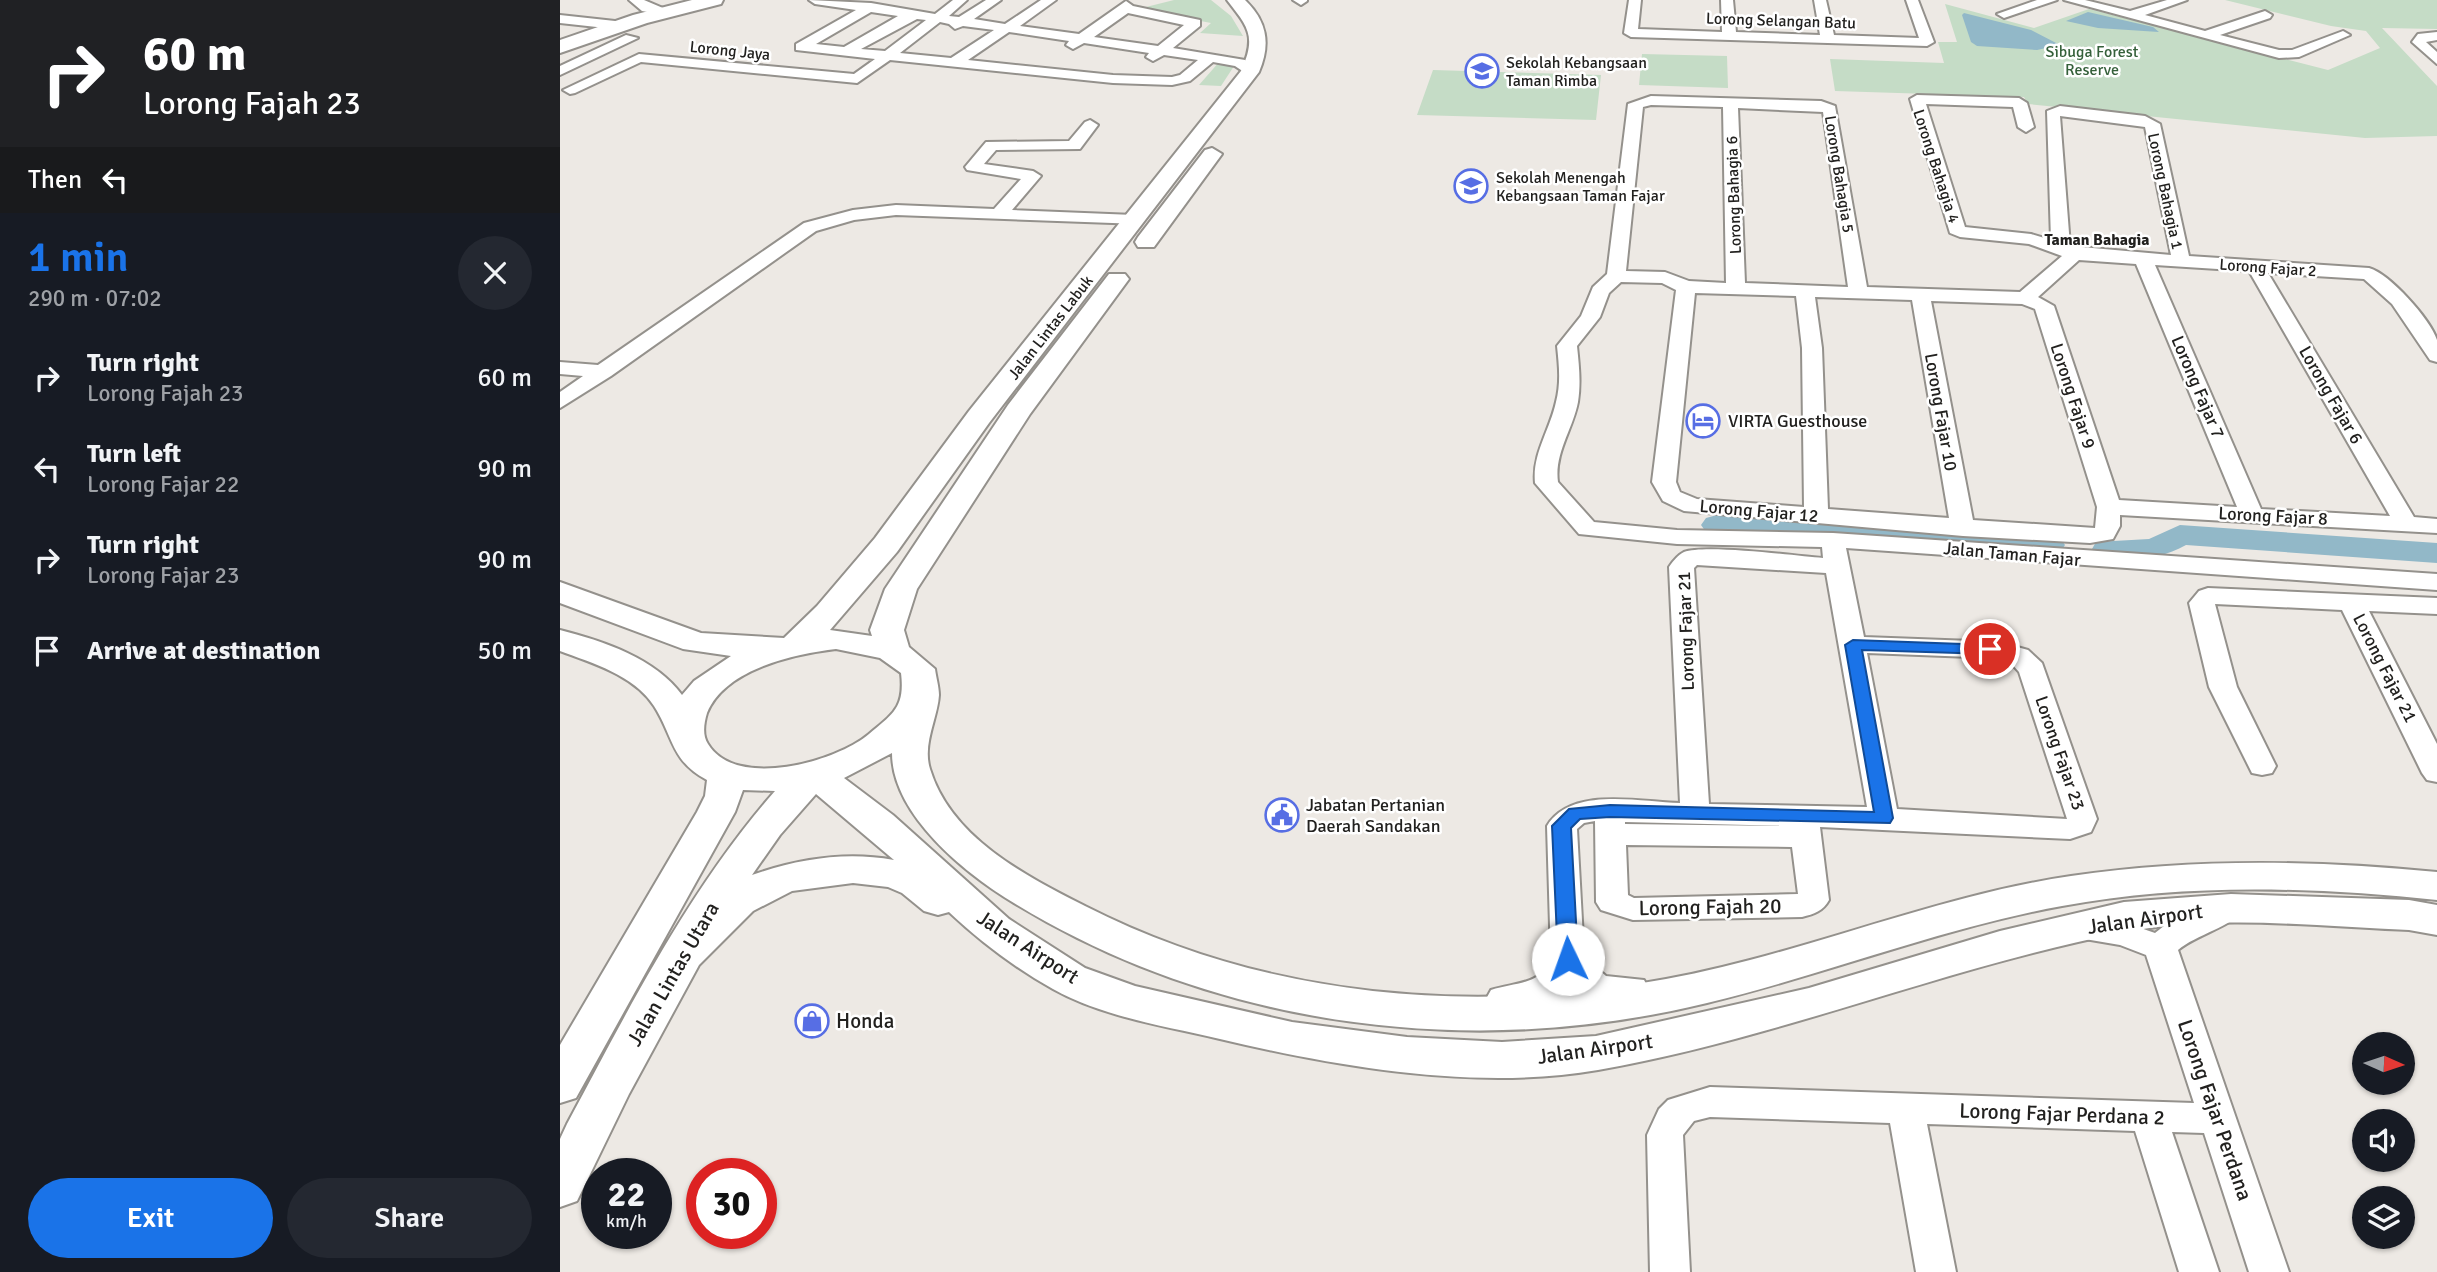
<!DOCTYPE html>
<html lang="en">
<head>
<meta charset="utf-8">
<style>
  :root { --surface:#171b24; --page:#242831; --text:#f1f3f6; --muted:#9ea1a6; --accent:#1a73e8 }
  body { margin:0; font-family:Signika,sans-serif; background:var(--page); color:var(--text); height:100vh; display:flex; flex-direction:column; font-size:26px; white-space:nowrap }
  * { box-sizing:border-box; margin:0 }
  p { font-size:23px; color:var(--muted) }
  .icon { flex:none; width:38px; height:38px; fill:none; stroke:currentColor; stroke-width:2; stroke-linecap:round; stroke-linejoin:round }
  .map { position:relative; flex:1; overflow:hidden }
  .side { display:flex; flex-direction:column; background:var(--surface); width:560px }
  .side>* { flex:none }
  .hud { background:#202124; color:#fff; overflow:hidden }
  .needle { width:46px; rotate:93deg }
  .controls { position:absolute; left:1792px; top:1032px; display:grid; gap:14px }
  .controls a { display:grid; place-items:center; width:63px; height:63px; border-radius:50%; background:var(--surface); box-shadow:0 2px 5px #0004; font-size:35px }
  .speed { position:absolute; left:21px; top:1158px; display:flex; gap:14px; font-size:35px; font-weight:700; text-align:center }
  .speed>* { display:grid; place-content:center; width:91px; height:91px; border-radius:50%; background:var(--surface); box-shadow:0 2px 5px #0004; line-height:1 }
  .speed small { font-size:18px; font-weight:400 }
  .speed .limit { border:10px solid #d22; background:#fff; color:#111 }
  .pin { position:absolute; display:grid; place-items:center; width:60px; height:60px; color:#fff; margin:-30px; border:4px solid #fff; border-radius:50%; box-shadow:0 2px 7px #0007 }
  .me { position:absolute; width:77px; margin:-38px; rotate:357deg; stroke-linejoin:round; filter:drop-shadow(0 0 5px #0008) }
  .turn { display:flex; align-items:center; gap:24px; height:147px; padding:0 28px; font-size:32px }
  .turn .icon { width:91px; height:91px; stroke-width:2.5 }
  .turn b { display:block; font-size:49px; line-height:60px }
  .then { display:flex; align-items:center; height:66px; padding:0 28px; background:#0003; gap:14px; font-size:26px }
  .round { display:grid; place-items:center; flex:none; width:74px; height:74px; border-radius:37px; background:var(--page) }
  .head { display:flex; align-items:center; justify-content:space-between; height:119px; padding:0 28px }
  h1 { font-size:42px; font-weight:600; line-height:52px; color:var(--accent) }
  .primary-button { display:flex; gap:14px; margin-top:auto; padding:14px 28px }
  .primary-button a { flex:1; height:80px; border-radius:42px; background:var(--accent); color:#fff; font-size:28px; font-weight:600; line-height:80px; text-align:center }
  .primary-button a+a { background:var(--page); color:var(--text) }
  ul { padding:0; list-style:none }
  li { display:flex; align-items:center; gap:21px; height:91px; padding:0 28px }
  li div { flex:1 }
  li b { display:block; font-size:26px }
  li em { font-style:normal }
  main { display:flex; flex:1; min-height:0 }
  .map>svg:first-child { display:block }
  .green { fill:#c5dcc6 }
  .water { fill:#92b8c8 }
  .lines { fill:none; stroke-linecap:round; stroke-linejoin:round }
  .river { fill:#92b8c8; fill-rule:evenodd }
  .minor-casing { stroke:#94918c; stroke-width:4 }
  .major-casing { stroke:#94918c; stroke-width:4 }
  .highway-casing { stroke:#94918c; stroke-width:4 }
  .minor { fill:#fff; fill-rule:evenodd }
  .major { fill:#fff; fill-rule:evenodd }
  .highway { fill:#fff; fill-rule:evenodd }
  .route { fill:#1a73e8; stroke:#114b97; stroke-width:2 }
  .labels { text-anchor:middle; stroke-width:5; stroke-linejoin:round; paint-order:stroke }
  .far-street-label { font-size:16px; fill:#22211f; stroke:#fff }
  .far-park-label { font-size:16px; fill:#35603a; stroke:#fff }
  .far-poi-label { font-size:16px; fill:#22211f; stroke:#fff; text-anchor:start }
  .far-neighbourhood-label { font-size:16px; font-weight:bold; fill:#22211f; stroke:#fff }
  .street-label { font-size:18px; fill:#22211f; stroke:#fff }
  .poi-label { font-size:18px; fill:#22211f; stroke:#fff; text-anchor:start }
  .near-street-label { font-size:21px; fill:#22211f; stroke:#fff }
  .near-poi-label { font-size:21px; fill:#22211f; stroke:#fff; text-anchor:start }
</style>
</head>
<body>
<main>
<section class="side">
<div class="hud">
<div class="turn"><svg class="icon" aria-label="right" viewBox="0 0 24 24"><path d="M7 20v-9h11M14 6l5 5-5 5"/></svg><div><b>60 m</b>Lorong Fajah 23</div></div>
<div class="then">Then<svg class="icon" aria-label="left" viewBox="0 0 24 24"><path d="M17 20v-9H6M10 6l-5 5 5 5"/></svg></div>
</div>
<div class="head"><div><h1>1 min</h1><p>290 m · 07:02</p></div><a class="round"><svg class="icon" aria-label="close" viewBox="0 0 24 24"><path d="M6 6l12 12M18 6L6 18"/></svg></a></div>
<ul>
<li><svg class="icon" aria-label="right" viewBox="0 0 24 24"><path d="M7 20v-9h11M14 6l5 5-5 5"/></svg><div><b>Turn right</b><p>Lorong Fajah 23</p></div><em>60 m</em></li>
<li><svg class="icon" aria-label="left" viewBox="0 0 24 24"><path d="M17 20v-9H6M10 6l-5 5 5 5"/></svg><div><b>Turn left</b><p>Lorong Fajar 22</p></div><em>90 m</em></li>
<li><svg class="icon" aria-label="right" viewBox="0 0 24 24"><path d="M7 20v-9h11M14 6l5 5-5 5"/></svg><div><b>Turn right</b><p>Lorong Fajar 23</p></div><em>90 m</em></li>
<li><svg class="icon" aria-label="arrive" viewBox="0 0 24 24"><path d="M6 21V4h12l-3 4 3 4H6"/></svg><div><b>Arrive at destination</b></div><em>50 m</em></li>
</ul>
<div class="primary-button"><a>Exit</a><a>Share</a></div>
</section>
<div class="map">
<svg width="1877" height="1272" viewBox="0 0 1877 1272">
  <rect width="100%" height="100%" fill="#ede9e4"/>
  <path class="green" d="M 614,0 L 651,0 L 671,16 L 683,36 L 640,33 L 651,23 L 578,9 Z
    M 1665,0 L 1877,0 L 1877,29 L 1822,28 L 1877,86 L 1877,136 L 1805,138 L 1468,104 L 1464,97 L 1275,91 L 1270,59 L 1384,63 L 1378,42 L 1397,42 L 1385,4 L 1474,28 L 1529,9 L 1768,70 L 1820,48 L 1806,31 L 1771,26 Z
    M 1082,54 L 1167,56 L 1168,88 L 1079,85 Z
    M 660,61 L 676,63 L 661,86 L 639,85 Z
    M 873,70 L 1041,75 L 1036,120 L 857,115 Z"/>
  <path class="water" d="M 1528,12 L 1593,27 L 1599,32 L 1538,28 L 1506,21 Z
    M 1404,13 L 1471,30 L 1500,45 L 1477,50 L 1417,46 L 1411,42 L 1402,15 Z"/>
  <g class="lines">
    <path class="river" d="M 1157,515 L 1489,535 L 1500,538 L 1505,545 L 1500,552 L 1489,555 L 1146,532 L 1141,525 L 1146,518 Z
      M 1620,525 L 1877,543 L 1877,563 L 1626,545 C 1599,560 1567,564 1536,556 L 1532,549 L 1536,542 L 1589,539 Z"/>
    <defs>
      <path id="minor" d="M 69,0 L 84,0 L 110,11 L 103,15 L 82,11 Z
        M 249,0 L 311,3 L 375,14 L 393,0 L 407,0 L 389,16 L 399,17 L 426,0 L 441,0 L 414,19 L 445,24 L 481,0 L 496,0 L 460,26 L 519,34 L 566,1 L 573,6 L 640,20 L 640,26 L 613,48 L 685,60 L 697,72 L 690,76 L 675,66 L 653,62 L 630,81 L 612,85 L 553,83 L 330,60 L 297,83 L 81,62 L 15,93 L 10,94 L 3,90 L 79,54 L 294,74 L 315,59 L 236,50 L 236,44 L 296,10 L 255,4 ZM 311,12 L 338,16 L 284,47 L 256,44 ZM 568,13 L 624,25 L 598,46 L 534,37 ZM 357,19 L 366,20 L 325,51 L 301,49 ZM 380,22 L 389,24 L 395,29 L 403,26 L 434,30 L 391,58 L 340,53 ZM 449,32 L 509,41 L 506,45 L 513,49 L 524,43 L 589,53 L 586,57 L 593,61 L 604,55 L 638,60 L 620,75 L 612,77 L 553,75 L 408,60 Z
        M 733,0 L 747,0 L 747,1 L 741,5 Z
        M 1069,0 L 1081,0 L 1078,29 L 1162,32 L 1161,0 L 1173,0 L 1176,32 L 1260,35 L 1254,0 L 1266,0 L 1274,35 L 1359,38 L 1346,0 L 1358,0 L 1374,42 L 1367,46 L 1071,37 L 1064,33 Z
        M 1477,0 L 1497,0 L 1444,18 L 1437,14 Z
        M 1504,0 L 1525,0 L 1570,11 L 1607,0 L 1627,0 L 1585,15 L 1645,31 L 1705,11 L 1712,15 L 1710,18 L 1660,35 L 1719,50 L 1732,50 L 1783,31 L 1790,35 L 1739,57 L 1719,58 Z
        M 0,15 L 55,21 L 62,25 L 55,29 L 0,23 Z
        M 1877,32 L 1877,40 L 1866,42 L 1877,52 L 1877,64 L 1852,42 L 1858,34 Z
        M 66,35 L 78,38 L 0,75 L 0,66 Z
        M 1357,95 L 1459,98 L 1467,103 L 1474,127 L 1466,132 L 1458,127 L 1453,107 L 1366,104 L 1405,227 L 1471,234 L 1491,240 L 1487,111 L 1500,106 L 1585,116 L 1600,124 L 1629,256 L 1809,268 C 1830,274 1870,319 1877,340 C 1877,346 1877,356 1877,362 L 1870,360 L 1832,304 L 1804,279 L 1708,273 L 1854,517 L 1877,519 L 1877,533 L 1560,515 L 1560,526 L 1553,539 L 1530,543 L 1403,536 L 1124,511 L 1103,501 L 1092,482 L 1116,290 L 1102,283 L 1061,282 L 1049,293 L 1040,317 L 1017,346 C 1019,365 1021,383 1018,402 C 1013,429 994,453 998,482 L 1034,522 L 1117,530 L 1273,533 L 1877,574 L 1877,590 L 1286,548 L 1304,637 L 1439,642 L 1468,650 L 1482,663 L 1537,819 L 1531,832 L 1510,839 L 1260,827 L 1269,900 C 1263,911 1254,914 1242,917 L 1073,920 L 1041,910 L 1036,902 L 1035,821 L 1024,823 L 1017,829 L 1024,957 L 1046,976 L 1084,980 L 1089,989 L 1084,998 C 1059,1006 1031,1003 1011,985 C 992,1006 957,1016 931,1008 L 926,999 L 931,990 C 955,982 980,986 991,959 L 987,826 C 1011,786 1080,802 1120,803 L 1109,567 C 1113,561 1118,555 1124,552 C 1146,544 1236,556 1263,558 L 1262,547 L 1117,544 L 1019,534 L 975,483 C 972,454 990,430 996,402 C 1001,383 999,365 997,346 L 1021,316 L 1033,287 L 1047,274 L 1068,104 L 1091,96 L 1261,101 L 1275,106 L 1307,287 L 1460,292 L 1502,256 L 1469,244 L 1400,237 L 1390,233 L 1350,99 ZM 1091,105 L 1163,107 L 1166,283 L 1129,281 L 1105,272 L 1066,271 L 1083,107 ZM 1178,108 L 1263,112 L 1288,287 L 1185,283 ZM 1500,116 L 1585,127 L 1611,255 L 1510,246 ZM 1519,260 L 1576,264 L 1677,507 L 1559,500 L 1494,306 L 1478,297 ZM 1595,265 L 1689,271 L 1830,516 L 1701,509 ZM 1135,293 L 1236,296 L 1242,348 L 1244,507 L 1137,499 L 1120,492 L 1116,482 ZM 1255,297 L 1352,300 L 1389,518 L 1268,509 L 1262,348 ZM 1371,301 L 1462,304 L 1475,309 L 1537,507 L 1535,528 L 1413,520 ZM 1137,565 L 1266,573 L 1307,807 L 1149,804 L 1134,568 ZM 1307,653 L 1437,658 L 1450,662 L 1459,672 L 1507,819 L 1337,809 ZM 1065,822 L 1229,826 L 1065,824 ZM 1066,845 L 1232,847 L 1238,894 L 1074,898 L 1068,895 Z
        M 530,120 L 538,125 L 520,149 L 436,150 L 424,164 L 473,171 L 481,176 L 452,210 L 574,215 L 583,220 L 580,224 L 336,215 L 294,220 L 256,231 L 51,376 L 0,408 L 0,392 L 23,376 L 0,374 L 0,362 L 38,365 L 244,223 L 293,210 L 336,205 L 434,209 L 461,179 L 407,170 L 405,167 L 426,142 L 509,141 L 525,122 Z
        M 1648,588 L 1877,598 L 1877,614 L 1809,611 L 1877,744 L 1877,782 L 1867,780 L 1862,773 L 1782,610 L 1655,604 L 1677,687 L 1716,766 L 1712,773 L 1702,775 L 1692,773 L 1649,687 L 1629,603 L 1639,591 Z
        M 1668,898 L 1679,901 L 1684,909 C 1674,926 1635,935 1618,950 L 1729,1272 L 1689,1272 L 1644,1133 L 1612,1132 L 1659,1272 L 1619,1272 L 1575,1131 L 1367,1124 L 1396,1272 L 1356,1272 L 1330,1123 L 1150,1117 L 1134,1121 L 1123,1135 L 1130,1272 L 1090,1272 L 1087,1135 L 1099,1109 L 1108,1100 L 1150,1087 L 1634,1103 L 1586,955 L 1560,945 L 1513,937 L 1508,929 L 1513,921 C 1539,913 1570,924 1595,933 L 1609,922 Z"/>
      <path id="major" d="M 667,0 L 685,0 C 707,21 711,44 699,72 L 429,423 L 337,552 L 270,630 L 312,636 L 310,630 L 325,589 L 448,405 L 549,274 L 565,274 L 569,279 L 470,414 L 357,589 L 344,630 L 349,647 L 375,669 C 376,677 379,687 379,695 C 378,717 362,744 370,769 C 391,838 466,876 525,906 C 731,1011 969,1019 1190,960 C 1297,932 1402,892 1511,876 C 1633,858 1755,860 1877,872 L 1877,900 C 1752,887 1626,883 1502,906 C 1381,928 1267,974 1147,1003 C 914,1060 660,1029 454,903 C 406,874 332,815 332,753 L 284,778 L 333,815 L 449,919 L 525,968 L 575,986 L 732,1022 L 847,1037 L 942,1042 L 1036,1036 L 1249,988 L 1440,931 L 1564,902 L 1671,894 L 1849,900 L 1877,905 L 1877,935 L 1849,930 C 1754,926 1654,914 1560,933 C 1383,968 1216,1039 1038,1070 C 917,1091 778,1067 660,1039 C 605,1026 543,1017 493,989 C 455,968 420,941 389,912 L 378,915 L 364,911 L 342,893 L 328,887 L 293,883 L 232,891 L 193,911 L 139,965 L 69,1094 L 17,1201 L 0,1207 L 0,1139 L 7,1124 C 68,1010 129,889 215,791 L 183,790 L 175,812 L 16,1098 L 0,1103 L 0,1045 L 137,812 L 145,796 L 147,780 C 110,760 114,737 94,706 C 74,675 32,663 0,651 L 0,630 C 43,641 95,658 122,695 L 134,681 L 171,656 L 123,649 L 0,603 L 0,582 L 141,633 L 224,638 L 257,606 L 315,538 L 409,411 L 681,71 C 697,36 688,27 667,0 ZM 276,649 L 320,658 L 341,673 C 345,707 334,713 309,734 C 276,762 176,790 148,744 C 142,735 144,723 147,713 C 165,669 234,654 276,649 ZM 256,794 L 334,860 C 285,851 238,859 192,875 L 220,835 Z
        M 652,148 L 662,154 L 594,247 L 578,247 L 575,242 L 578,237 L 645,150 Z"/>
      <path id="highway" d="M 132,0 L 163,0 L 161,4 L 87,23 L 0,53 L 0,40 L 73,15 Z"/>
    </defs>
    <use href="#minor" class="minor-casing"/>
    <use href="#major" class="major-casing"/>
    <use href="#highway" class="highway-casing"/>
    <use href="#minor" class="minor"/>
    <use href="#major" class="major"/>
    <use href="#highway" class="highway"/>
  </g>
  <path class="route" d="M 1293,640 L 1430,645 L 1438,649 L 1430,654 L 1302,650 L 1333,818 L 1330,823 L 1050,817 L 1020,819 L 1011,828 L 1018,959 L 1015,965 L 1001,965 L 998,959 L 992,826 L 1009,809 L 1050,805 L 1314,812 L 1285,645 Z"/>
  <defs>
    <symbol id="school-ring" viewBox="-11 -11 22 22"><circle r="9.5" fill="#fff" stroke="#576ee4" stroke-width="1.5"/><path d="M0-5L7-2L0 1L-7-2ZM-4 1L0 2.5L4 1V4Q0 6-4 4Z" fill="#576ee4"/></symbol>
    <symbol id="hotel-ring" viewBox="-11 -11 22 22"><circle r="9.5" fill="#fff" stroke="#576ee4" stroke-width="1.5"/><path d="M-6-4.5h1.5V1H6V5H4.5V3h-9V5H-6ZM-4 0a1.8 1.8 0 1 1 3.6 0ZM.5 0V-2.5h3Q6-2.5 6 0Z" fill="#576ee4"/></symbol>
    <symbol id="civic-ring" viewBox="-11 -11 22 22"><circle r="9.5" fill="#fff" stroke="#576ee4" stroke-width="1.5"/><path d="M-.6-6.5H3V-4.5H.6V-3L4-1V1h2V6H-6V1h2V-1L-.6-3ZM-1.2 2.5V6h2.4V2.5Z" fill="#576ee4"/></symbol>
    <symbol id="shop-ring" viewBox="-11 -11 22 22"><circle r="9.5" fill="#fff" stroke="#576ee4" stroke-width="1.5"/><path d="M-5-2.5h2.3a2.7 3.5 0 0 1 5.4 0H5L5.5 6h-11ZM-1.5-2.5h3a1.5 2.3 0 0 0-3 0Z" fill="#576ee4"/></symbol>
  </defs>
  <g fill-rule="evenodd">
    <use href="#school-ring" x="903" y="52" width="38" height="38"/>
    <use href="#school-ring" x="892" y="167" width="38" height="38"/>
    <use href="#hotel-ring" x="1124" y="402" width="38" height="38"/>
    <use href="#civic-ring" x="703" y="796" width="38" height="38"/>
    <use href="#shop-ring" x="233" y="1002" width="38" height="38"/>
  </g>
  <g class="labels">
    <g class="far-street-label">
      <text transform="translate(1221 20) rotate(2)" y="6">Lorong Selangan Batu</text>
      <text transform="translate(170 50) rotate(6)" y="6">Lorong Jaya</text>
      <text transform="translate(1377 166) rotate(72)" y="6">Lorong Bahagia 4</text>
      <text transform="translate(1280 174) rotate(81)" y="6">Lorong Bahagia 5</text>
      <text transform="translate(1606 191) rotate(78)" y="6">Lorong Bahagia 1</text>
      <text transform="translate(1173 195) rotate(-92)" y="6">Lorong Bahagia 6</text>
      <text transform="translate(1708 267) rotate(4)" y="6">Lorong Fajar 2</text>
      <text transform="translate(490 327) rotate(-52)" y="6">Jalan Lintas Labuk</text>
    </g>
    <g class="far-park-label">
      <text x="1532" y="57">Sibuga Forest<tspan x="1532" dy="18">Reserve</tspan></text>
    </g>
    <g class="far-poi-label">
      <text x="946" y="68">Sekolah Kebangsaan<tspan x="946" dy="18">Taman Rimba</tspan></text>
      <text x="936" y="183">Sekolah Menengah<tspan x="936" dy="18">Kebangsaan Taman Fajar</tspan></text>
    </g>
    <g class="far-neighbourhood-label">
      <text x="1537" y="245">Taman Bahagia</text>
    </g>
    <g class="street-label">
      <text transform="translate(1638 387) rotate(67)" y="6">Lorong Fajar 7</text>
      <text transform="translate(1771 395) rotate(60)" y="6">Lorong Fajar 6</text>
      <text transform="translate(1513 396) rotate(72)" y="6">Lorong Fajar 9</text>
      <text transform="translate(1381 412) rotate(80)" y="6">Lorong Fajar 10</text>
      <text transform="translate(1199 511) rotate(5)" y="6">Lorong Fajar 12</text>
      <text transform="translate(1713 516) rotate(3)" y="6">Lorong Fajar 8</text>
      <text transform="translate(1452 554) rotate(5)" y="6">Jalan Taman Fajar</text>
      <text transform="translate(1126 631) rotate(-92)" y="6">Lorong Fajar 21</text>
      <text transform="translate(1825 668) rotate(63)" y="6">Lorong Fajar 21</text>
      <text transform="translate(1500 753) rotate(71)" y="6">Lorong Fajar 23</text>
    </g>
    <g class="poi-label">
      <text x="1168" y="427">VIRTA Guesthouse</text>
      <text x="746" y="811">Jabatan Pertanian<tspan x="746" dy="21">Daerah Sandakan</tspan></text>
    </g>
    <g class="near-street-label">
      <text transform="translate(1150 907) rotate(-1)" y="7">Lorong Fajah 20</text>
      <text transform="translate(1585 919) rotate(-8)" y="7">Jalan Airport</text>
      <text transform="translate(468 947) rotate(33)" y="7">Jalan Airport</text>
      <text transform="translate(113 974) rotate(-60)" y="7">Jalan Lintas Utara</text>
      <text transform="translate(1035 1049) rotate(-8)" y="7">Jalan Airport</text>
      <text transform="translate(1655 1110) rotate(71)" y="7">Lorong Fajar Perdana</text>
      <text transform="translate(1502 1114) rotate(2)" y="7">Lorong Fajar Perdana 2</text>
    </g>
    <g class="near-poi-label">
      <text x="276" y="1028">Honda</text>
    </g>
  </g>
</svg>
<div class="controls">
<a><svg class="needle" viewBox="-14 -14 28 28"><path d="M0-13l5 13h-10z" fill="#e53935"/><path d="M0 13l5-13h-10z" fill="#9ea1a6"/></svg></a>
<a><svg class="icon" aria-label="sound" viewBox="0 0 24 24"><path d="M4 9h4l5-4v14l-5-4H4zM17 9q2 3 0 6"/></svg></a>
<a><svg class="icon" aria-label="layers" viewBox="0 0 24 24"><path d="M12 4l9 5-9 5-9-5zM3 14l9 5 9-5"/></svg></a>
</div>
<div class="speed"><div>22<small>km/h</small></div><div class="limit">30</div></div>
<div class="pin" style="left:1430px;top:649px;background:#d93025"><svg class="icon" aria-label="arrive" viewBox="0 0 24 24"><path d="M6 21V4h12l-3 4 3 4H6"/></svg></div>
<svg class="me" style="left:1008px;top:959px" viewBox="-20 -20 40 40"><circle r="19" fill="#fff"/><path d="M0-13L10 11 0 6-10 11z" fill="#1a73e8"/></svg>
</div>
</main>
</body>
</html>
